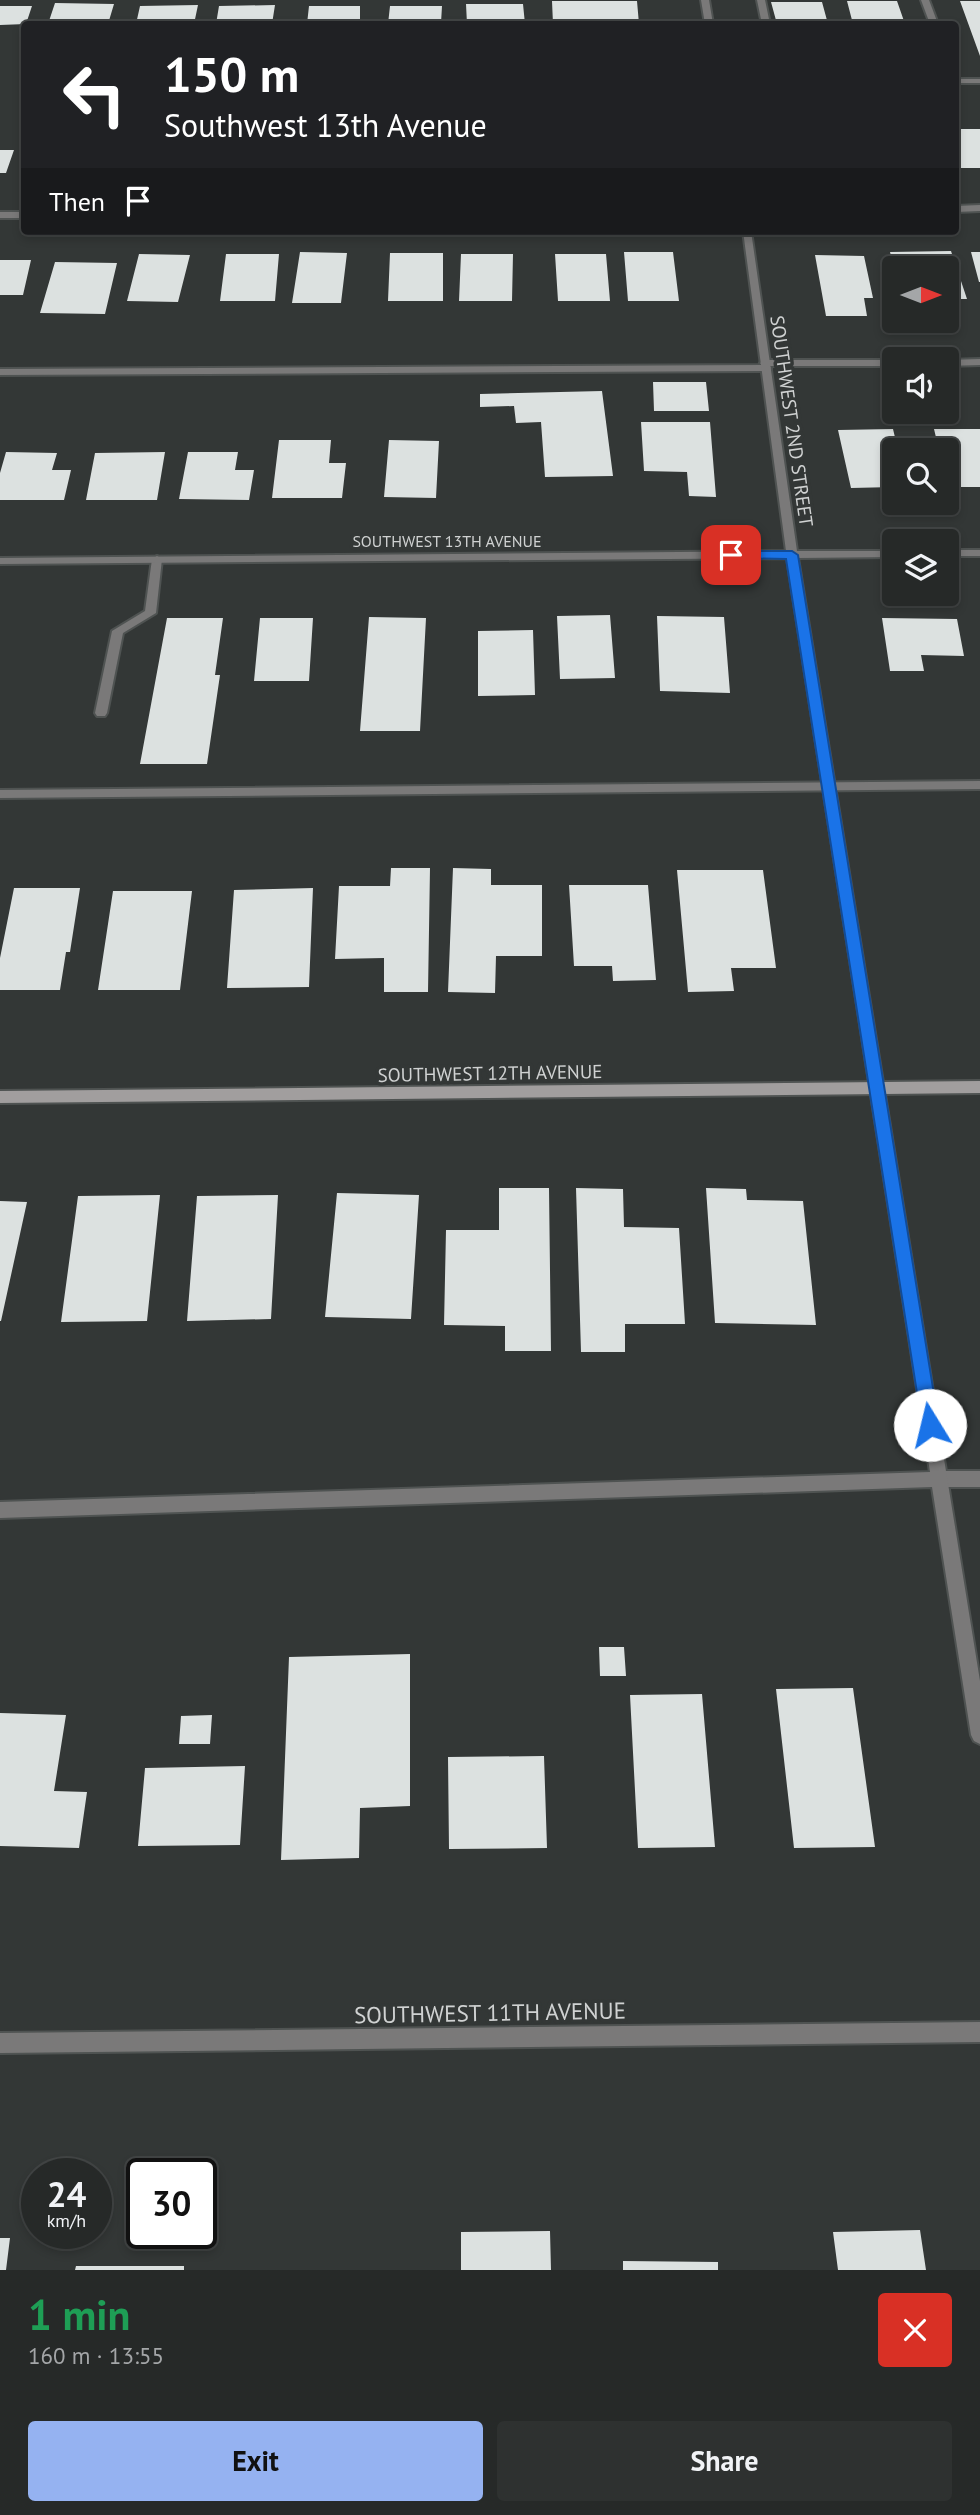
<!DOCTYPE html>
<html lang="en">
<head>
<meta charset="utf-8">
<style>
  :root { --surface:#262928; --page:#2e3130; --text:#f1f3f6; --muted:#a4a6a8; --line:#424545; --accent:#95b2f1 }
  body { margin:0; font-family:"PT Sans",sans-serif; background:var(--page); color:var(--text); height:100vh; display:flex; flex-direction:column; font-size:26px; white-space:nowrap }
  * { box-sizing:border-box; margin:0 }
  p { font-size:23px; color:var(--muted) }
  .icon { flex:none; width:38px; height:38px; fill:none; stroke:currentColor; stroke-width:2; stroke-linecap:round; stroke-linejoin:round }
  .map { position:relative; height:2270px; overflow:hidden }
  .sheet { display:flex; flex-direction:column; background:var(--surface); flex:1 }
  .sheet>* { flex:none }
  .guide { position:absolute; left:21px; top:21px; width:938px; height:214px; border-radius:7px; box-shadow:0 4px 10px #0003,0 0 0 2px var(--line); background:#202124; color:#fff; overflow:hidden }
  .needle { width:46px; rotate:90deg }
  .buttons { position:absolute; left:882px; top:256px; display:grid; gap:14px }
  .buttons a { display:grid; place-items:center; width:77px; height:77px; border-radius:7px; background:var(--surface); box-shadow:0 4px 10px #0003,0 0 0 2px var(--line); font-size:35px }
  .speed { position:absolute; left:21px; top:2158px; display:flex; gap:14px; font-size:35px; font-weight:700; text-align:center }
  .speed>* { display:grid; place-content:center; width:91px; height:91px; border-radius:50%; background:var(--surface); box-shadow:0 4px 10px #0003,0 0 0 2px var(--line); line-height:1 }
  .speed small { font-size:18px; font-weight:400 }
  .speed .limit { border:4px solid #111; border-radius:10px; background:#fff; color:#111 }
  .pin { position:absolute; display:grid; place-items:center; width:60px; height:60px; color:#fff; margin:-30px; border-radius:14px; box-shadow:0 4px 10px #0006 }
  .me { position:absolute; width:77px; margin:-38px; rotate:351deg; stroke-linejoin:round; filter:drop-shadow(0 0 5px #0008) }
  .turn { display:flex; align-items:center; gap:24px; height:147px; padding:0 28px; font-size:32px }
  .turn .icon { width:91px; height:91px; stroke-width:2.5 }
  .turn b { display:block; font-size:49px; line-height:60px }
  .then { display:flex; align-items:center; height:66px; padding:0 28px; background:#0003; gap:14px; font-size:26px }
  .round { display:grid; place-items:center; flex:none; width:74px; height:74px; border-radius:7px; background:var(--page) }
  .overview { display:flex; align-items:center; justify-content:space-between; height:119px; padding:0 28px }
  h1 { font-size:42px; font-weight:700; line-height:52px; color:#1e9e55 }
  .primary-button { display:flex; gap:14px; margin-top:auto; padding:14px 28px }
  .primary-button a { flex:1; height:80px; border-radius:7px; background:var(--accent); color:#111; font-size:28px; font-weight:700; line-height:80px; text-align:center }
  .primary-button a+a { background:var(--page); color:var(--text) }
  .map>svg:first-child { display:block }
  .building { fill:#dce1e0 }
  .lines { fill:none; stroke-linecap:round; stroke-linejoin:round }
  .lane-casing { stroke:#4f5352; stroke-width:4 }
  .street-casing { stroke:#4f5352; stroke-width:4 }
  .secondary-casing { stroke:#4f5352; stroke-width:4 }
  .lane { fill:#7a7979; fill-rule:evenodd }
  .street { fill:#7a7979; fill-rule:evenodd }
  .secondary { fill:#a19e9e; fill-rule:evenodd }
  .route { fill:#1a73e8; stroke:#114b97; stroke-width:2 }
  .labels { text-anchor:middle; stroke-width:7; stroke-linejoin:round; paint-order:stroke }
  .far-street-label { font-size:16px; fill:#d0d2d2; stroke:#333736 }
  .street-label { font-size:19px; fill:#d0d2d2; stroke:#333736 }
  .near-street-label { font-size:23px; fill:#d0d2d2; stroke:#333736 }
</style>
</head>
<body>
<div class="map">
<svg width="980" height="2270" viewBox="0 0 980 2270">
  <rect width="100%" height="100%" fill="#333736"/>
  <path class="building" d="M 552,1 L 637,1 L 639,24 L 553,24 Z
    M 847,1 L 897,1 L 905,24 L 853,24 Z
    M 960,1 L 980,1 L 980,56 Z
    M 771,2 L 822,2 L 828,24 L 777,24 Z
    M 55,3 L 114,4 L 108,24 L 48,24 Z
    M 466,4 L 523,4 L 525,24 L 467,24 Z
    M 198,5 L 194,24 L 136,24 L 140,6 Z
    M 275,5 L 272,24 L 216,24 L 219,6 Z
    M 0,6 L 32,6 L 26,24 L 0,25 Z
    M 309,6 L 360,6 L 360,24 L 307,24 Z
    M 390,6 L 442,6 L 441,23 L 388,24 Z
    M 956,129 L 980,129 L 980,168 L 956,168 Z
    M 0,150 L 14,150 L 6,173 L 0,173 Z
    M 951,251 L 967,299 L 947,299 L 947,268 L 894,268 L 890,252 Z
    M 300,252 L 347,253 L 341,303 L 292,303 Z
    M 624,252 L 673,252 L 679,301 L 628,301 Z
    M 971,252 L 980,252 L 980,282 L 979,282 Z
    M 390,253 L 443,253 L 443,301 L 388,301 Z
    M 139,254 L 190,255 L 178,302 L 127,301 Z
    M 226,254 L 279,254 L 275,301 L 220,301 Z
    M 461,254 L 513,254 L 512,301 L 459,301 Z
    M 555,254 L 606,254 L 610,301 L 558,301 Z
    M 815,255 L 864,256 L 873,298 L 864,298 L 867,316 L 826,316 Z
    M 0,260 L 31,260 L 23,295 L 0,295 Z
    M 55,262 L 117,263 L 105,314 L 40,313 Z
    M 653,382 L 706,382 L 709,411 L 654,411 Z
    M 602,391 L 613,476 L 545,477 L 541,422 L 516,423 L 514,406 L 480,407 L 480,394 Z
    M 641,422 L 710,422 L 716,497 L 689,496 L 687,472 L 644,471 Z
    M 893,429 L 898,450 L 894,450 L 894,487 L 851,488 L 838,430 Z
    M 934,429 L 980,429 L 980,487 L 948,487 L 947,450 L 939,450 Z
    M 279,440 L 331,440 L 329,463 L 346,463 L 342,498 L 272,498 Z
    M 389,440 L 439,441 L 436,498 L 384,497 Z
    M 6,452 L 57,453 L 52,470 L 71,470 L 64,500 L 0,500 L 0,473 Z
    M 165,452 L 157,500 L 86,500 L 95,453 Z
    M 188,452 L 238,452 L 235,470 L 254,470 L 249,500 L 179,499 Z
    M 610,615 L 615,678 L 560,679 L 557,616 Z
    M 657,616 L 724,617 L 730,693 L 660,691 Z
    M 369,617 L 426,618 L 420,731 L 360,731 Z
    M 167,618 L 223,618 L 215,675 L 220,675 L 207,764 L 140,764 Z
    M 260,618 L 313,618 L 309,681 L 254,681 Z
    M 882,618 L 957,619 L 964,656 L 921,655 L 924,671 L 890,671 Z
    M 533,630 L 535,695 L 478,696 L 478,631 Z
    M 391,868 L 430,868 L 428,992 L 384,992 L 384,958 L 335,959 L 339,886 L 390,886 Z
    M 453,868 L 491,869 L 491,885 L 542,885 L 542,956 L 496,956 L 495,993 L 448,992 Z
    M 677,870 L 763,870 L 776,968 L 731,968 L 734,991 L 688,992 Z
    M 569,885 L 648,885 L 656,980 L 613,981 L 612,966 L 574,966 Z
    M 14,888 L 80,888 L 70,952 L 66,952 L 60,990 L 0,990 L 0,958 Z
    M 313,888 L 309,987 L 227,988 L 234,890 Z
    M 113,891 L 192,891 L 180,990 L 98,990 Z
    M 499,1188 L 549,1188 L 551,1351 L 505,1351 L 505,1326 L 444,1325 L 446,1230 L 499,1230 Z
    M 576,1188 L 623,1189 L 624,1227 L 679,1228 L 685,1324 L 625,1324 L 625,1352 L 581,1352 Z
    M 706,1188 L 746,1189 L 747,1200 L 803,1201 L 816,1325 L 715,1323 Z
    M 337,1193 L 419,1195 L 411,1319 L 325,1317 Z
    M 160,1195 L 147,1321 L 61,1322 L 78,1196 Z
    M 278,1195 L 271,1319 L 187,1321 L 197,1196 Z
    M 0,1201 L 27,1202 L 1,1321 L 0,1321 Z
    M 599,1647 L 624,1647 L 626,1676 L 600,1676 Z
    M 410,1654 L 410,1806 L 360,1808 L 359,1858 L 281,1860 L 289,1657 Z
    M 853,1688 L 875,1847 L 794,1848 L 776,1689 Z
    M 702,1694 L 715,1847 L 638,1848 L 630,1695 Z
    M 0,1713 L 66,1715 L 54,1791 L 87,1792 L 79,1848 L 0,1846 Z
    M 212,1715 L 210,1744 L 179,1744 L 181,1716 Z
    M 544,1756 L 547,1848 L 449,1849 L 448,1757 Z
    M 245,1766 L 240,1845 L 138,1846 L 145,1768 Z
    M 920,2230 L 926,2270 L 838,2270 L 833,2232 Z
    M 550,2231 L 551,2270 L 461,2270 L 461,2232 Z
    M 0,2238 L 10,2238 L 6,2270 L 0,2270 Z
    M 623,2261 L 718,2262 L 718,2270 L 623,2270 Z
    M 76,2266 L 184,2266 L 184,2270 L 75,2270 Z"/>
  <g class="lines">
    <defs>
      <path id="lane" d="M 757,0 L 765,0 L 770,24 L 762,24 Z
        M 921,0 L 929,0 L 938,24 L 930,24 Z
        M 956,79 L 980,79 L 980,83 L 956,83 Z
        M 980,359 L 980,365 L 947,366 L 947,360 Z
        M 765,360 L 894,360 L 894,366 L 769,366 L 771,368 L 766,371 L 0,375 L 0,369 L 762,365 L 760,363 Z
        M 157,556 L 162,559 L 156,613 L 123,633 L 107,713 L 105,716 L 97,716 L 95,713 L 112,631 L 145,611 L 152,559 Z
        M 980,781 L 980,789 L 0,798 L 0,790 Z
        M 939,1471 L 980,1471 L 980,1487 L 939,1487 L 933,1484 L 931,1479 L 933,1474 Z"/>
      <path id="street" d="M 701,0 L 709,0 L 713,24 L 705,24 Z
        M 980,205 L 980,211 L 956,212 L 956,206 Z
        M 0,212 L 24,212 L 24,218 L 0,218 Z
        M 743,231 L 751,231 L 797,551 L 894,551 L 894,557 L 798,558 L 980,1681 L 980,1744 L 974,1741 L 971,1735 L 932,1487 L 0,1518 L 0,1502 L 930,1472 L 787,558 L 0,564 L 0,558 L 786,551 Z
        M 947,550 L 980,550 L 980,556 L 947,556 Z
        M 980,2022 L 980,2042 L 0,2053 L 0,2033 Z"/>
      <path id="secondary" d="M 980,1081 L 980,1093 L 0,1103 L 0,1091 Z"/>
    </defs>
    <use href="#lane" class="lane-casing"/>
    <use href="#street" class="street-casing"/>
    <use href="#secondary" class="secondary-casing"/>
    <use href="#lane" class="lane"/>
    <use href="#street" class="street"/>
    <use href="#secondary" class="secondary"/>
  </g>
  <path class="route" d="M 731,551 L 792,551 L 798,555 L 939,1425 L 937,1431 L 930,1433 L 924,1431 L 922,1425 L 786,559 L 727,558 L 727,552 Z"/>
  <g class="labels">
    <g class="far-street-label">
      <text x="447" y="547">SOUTHWEST 13TH AVENUE</text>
    </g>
    <g class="street-label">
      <text transform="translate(792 421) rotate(82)" y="7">SOUTHWEST 2ND STREET</text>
      <text transform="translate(490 1073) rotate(-1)" y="7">SOUTHWEST 12TH AVENUE</text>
    </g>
    <g class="near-street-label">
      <text transform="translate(490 2013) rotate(-1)" y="8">SOUTHWEST 11TH AVENUE</text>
    </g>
  </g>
</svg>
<div class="buttons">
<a><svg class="needle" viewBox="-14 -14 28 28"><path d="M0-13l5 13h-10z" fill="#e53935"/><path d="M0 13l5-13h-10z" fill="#a4a6a8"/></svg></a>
<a><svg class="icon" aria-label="sound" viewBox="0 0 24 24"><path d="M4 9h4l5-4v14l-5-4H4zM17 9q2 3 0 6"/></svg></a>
<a><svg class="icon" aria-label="search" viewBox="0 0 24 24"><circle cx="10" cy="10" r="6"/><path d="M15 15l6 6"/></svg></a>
<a><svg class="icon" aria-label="layers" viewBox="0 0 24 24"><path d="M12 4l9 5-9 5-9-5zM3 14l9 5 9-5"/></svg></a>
</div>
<div class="speed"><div>24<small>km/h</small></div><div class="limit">30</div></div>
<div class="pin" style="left:731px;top:555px;background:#d93025"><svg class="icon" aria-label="arrive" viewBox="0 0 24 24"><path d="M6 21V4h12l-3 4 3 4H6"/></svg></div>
<svg class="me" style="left:930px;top:1425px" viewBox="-20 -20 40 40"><circle r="19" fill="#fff"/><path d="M0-13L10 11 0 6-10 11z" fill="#1a73e8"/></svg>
<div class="guide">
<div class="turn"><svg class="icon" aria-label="left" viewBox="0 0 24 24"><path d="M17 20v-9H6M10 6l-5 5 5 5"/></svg><div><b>150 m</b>Southwest 13th Avenue</div></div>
<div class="then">Then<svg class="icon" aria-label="arrive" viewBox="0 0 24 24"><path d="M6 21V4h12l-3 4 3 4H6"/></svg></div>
</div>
</div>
<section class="sheet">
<div class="overview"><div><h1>1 min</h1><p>160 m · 13:55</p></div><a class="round" style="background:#d93025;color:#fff"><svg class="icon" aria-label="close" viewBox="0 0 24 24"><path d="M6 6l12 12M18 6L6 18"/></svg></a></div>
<div class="primary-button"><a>Exit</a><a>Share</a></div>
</section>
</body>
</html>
